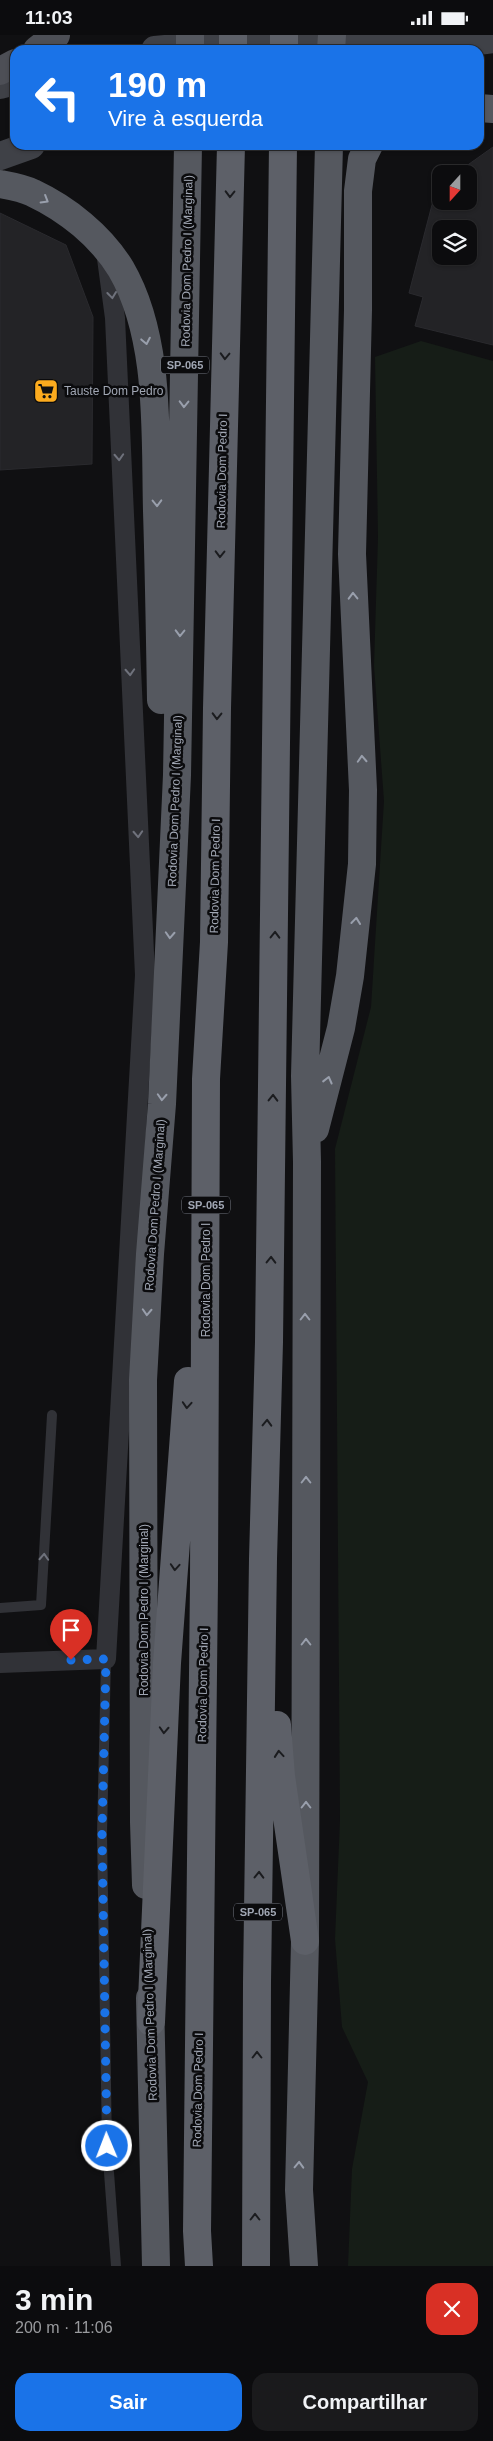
<!DOCTYPE html>
<html lang="pt">
<head>
<meta charset="utf-8">
<style>
  :root { --surface:#0c0c0e; --page:#1a1a1c; --text:#f1f3f6; --muted:#9a9b9e; --line:#2c2c2e; --accent:#1a73e8 }
  body { margin:0; font-family:Arial,sans-serif; background:var(--page); color:var(--text); height:100vh; display:flex; flex-direction:column; font-size:19px; white-space:nowrap }
  * { box-sizing:border-box; margin:0 }
  p { font-size:16px; color:var(--muted) }
  .icon { flex:none; width:28px; height:28px; fill:none; stroke:currentColor; stroke-width:2; stroke-linecap:round; stroke-linejoin:round }
  .map { position:relative; height:2231px; overflow:hidden }
  .panel { display:flex; flex-direction:column; background:var(--surface); flex:1 }
  .panel>* { flex:none }
  .banner { position:absolute; left:10px; top:10px; width:474px; height:105px; border-radius:15px; box-shadow:0 1px 4px #0004,0 0 0 1px var(--line); background:#1a73e8; color:#fff; overflow:hidden }
  .needle { width:32px; rotate:201deg }
  .buttons { position:absolute; left:432px; top:130px; display:grid; gap:10px }
  .buttons a { display:grid; place-items:center; width:45px; height:45px; border-radius:10px; background:var(--surface); box-shadow:0 1px 4px #0004,0 0 0 1px var(--line); font-size:25px }
  .pin { position:absolute; display:grid; place-items:center; width:42px; height:42px; color:#fff; margin:-51px -21px; border-radius:50% 50% 50% 0; rotate:-45deg; box-shadow:0 0 5px #0007 }
  .pin .icon { rotate:45deg }
  .me { position:absolute; width:55px; margin:-28px; rotate:359deg; stroke-linejoin:round; filter:drop-shadow(0 0 4px #0008) }
  .turn { display:flex; align-items:center; gap:18px; height:105px; padding:0 15px; font-size:22px }
  .turn .icon { width:65px; height:65px; stroke-width:2.5 }
  .turn b { display:block; font-size:35px; line-height:42px }
  .round { display:grid; place-items:center; flex:none; width:52px; height:52px; border-radius:15px; background:var(--page) }
  .headline { display:flex; align-items:center; justify-content:space-between; height:85px; padding:0 15px }
  h1 { font-size:30px; font-weight:800; line-height:38px }
  .cta { display:flex; gap:10px; margin-top:auto; padding:10px 15px }
  .cta a { flex:1; height:58px; border-radius:15px; background:var(--accent); color:#fff; font-size:20px; font-weight:800; line-height:58px; text-align:center }
  .cta a+a { background:var(--page); color:var(--text) }
  .status { display:flex; justify-content:space-between; align-items:center; height:35px; padding:0 25px; background:var(--surface); direction:ltr }
  .status svg { height:14px; fill:currentColor }
  .map>svg:first-child { display:block }
  .green { fill:#161d17 }
  .building { fill:#232326; stroke:#2a2a2e; fill-rule:evenodd }
  .lines { fill:none; stroke-linecap:round; stroke-linejoin:round }
  .service { stroke:#313237; stroke-width:10 }
  .minor { stroke:#313237; stroke-width:20 }
  .secondary { stroke:#3f4147; stroke-width:28 }
  .primary { stroke:#4d4f56; stroke-width:28 }
  .trunk { stroke:#55585f; stroke-width:28 }
  .motorway { stroke:#5d6068; stroke-width:28 }
  .trunk-bridge { stroke:#55585f; stroke-width:28 }
  .motorway-bridge { stroke:#5d6068; stroke-width:28 }
  .oneway { stroke:#1b1c1f }
  .oneway2 { stroke:#999fac }
  .oneway3 { stroke:#6f727c }
  .route { stroke:#1a73e8; stroke-width:9; stroke-dasharray:0 16.2 }
  .labels { text-anchor:middle; stroke-width:5; stroke-linejoin:round; paint-order:stroke }
  .shield { fill:#0b0b0d; stroke:#747882; stroke-width:1 }
  .shield-label { font-size:11px; font-weight:bold; fill:#a1a7b4 }
  .street-label { font-size:12px; fill:#a1a7b4; stroke:#0b0b0d }
  .poi-label { font-size:12px; fill:#a1a7b4; stroke:#0b0b0d; text-anchor:start }
</style>
</head>
<body>
<div class="status"><b>11:03</b><svg viewBox="0 0 49 12"><path d="M0 12V9h3v3zM5 12V6h3v6zM10 12V3h3v9zM15 12V0h3v12zM26 1h20v11H26zM47 4h2v5h-2z"/></svg></div>
<div class="map">
<svg width="493" height="2231" viewBox="0 0 493 2231">
  <rect width="100%" height="100%" fill="#101012"/>
  <path class="green" d="M 421,306 L 493,326 L 493,2231 L 348,2231 L 352,2134 L 368,2047 L 342,1992 L 335,1904 L 340,1785 L 335,1114 L 371,972 L 384,766 L 374,631 L 378,502 L 375,322 Z"/>
  <path class="building" d="M 493,112 L 493,310 L 415,291 L 423,262 L 409,258 L 433,166 L 469,166 L 469,139 L 455,139 ZM 441,194 L 469,194 L 469,221 L 441,221 Z
    M 0,178 L 66,210 L 93,282 L 92,429 L 0,435 Z"/>
  <g class="lines">
    <path class="service" d="M 0,1573 L 41,1570 L 52,1380
      M 106,1624 L 102,1799 L 107,2111 L 116,2231"/>
    <path class="minor" d="M 0,1628 L 106,1624 L 145,940 L 115,283 L 106,216"/>
    <path class="secondary" d="M 155,15 C 229,7 305,9 379,9 C 417,9 455,10 493,4
      M 0,50 L 15,46
      M 0,121 L 31,110"/>
    <path class="primary" d="M 37,15 L 56,0
      M 0,36 L 15,28"/>
    <path class="trunk" d="M 479,73 L 493,74
      M 0,149 C 11,151 23,153 33,158 C 67,174 101,201 121,234 C 161,303 155,399 157,476 C 159,539 160,602 161,665
      M 315,1094 L 341,993 L 350,941 L 362,829 L 363,755 L 352,519 L 358,275 L 358,156 L 362,124 L 369,110
      M 146,1850 L 144,1787 L 143,1345 L 150,1219 L 162,1069 L 177,740 L 188,110
      M 150,1963 L 156,2231
      M 304,2231 L 299,2155 L 305,1906 L 307,1127 L 305,1041 L 329,110"/>
    <path class="motorway" d="M 277,1690 L 281,1741 L 305,1906
      M 151,1987 L 167,1628 L 188,1346
      M 199,2231 L 197,2196 L 204,1545 L 206,1044 L 214,907 L 217,673 L 231,110
      M 256,2231 L 257,1947 L 263,1524 L 269,1307 L 283,110"/>
    <path class="trunk-bridge" d="M 190,15 L 190,0
      M 331,15 L 332,0"/>
    <path class="motorway-bridge" d="M 233,15 L 233,0
      M 284,15 L 284,0"/>
  </g>
  <defs><path id="oneway-chevron" d="M-2-3.5L2.5 0L-2 3.5" fill="none" stroke-width="1.6" stroke-linecap="round" stroke-linejoin="round" transform="scale(1.25)"/></defs>
  <g class="oneway">
    <use href="#oneway-chevron" transform="translate(230 159) rotate(91)"/>
    <use href="#oneway-chevron" transform="translate(225 321) rotate(92)"/>
    <use href="#oneway-chevron" transform="translate(220 519) rotate(91)"/>
    <use href="#oneway-chevron" transform="translate(217 681) rotate(91)"/>
    <use href="#oneway-chevron" transform="translate(275 900) rotate(-89)"/>
    <use href="#oneway-chevron" transform="translate(273 1063) rotate(-89)"/>
    <use href="#oneway-chevron" transform="translate(271 1225) rotate(-89)"/>
    <use href="#oneway-chevron" transform="translate(187 1370) rotate(94)"/>
    <use href="#oneway-chevron" transform="translate(267 1388) rotate(-88)"/>
    <use href="#oneway-chevron" transform="translate(175 1532) rotate(94)"/>
    <use href="#oneway-chevron" transform="translate(164 1695) rotate(93)"/>
    <use href="#oneway-chevron" transform="translate(279 1719) rotate(-95)"/>
    <use href="#oneway-chevron" transform="translate(259 1840) rotate(-89)"/>
    <use href="#oneway-chevron" transform="translate(257 2020) rotate(-90)"/>
    <use href="#oneway-chevron" transform="translate(255 2182) rotate(-90)"/>
  </g>
  <g class="oneway2">
    <use href="#oneway-chevron" transform="translate(45 165) rotate(31)"/>
    <use href="#oneway-chevron" transform="translate(146 306) rotate(79)"/>
    <use href="#oneway-chevron" transform="translate(184 369) rotate(91)"/>
    <use href="#oneway-chevron" transform="translate(157 468) rotate(89)"/>
    <use href="#oneway-chevron" transform="translate(353 561) rotate(-91)"/>
    <use href="#oneway-chevron" transform="translate(180 598) rotate(91)"/>
    <use href="#oneway-chevron" transform="translate(362 724) rotate(-93)"/>
    <use href="#oneway-chevron" transform="translate(356 886) rotate(-84)"/>
    <use href="#oneway-chevron" transform="translate(170 900) rotate(93)"/>
    <use href="#oneway-chevron" transform="translate(328 1045) rotate(-76)"/>
    <use href="#oneway-chevron" transform="translate(162 1062) rotate(93)"/>
    <use href="#oneway-chevron" transform="translate(147 1277) rotate(93)"/>
    <use href="#oneway-chevron" transform="translate(305 1282) rotate(-90)"/>
    <use href="#oneway-chevron" transform="translate(306 1445) rotate(-90)"/>
    <use href="#oneway-chevron" transform="translate(306 1607) rotate(-90)"/>
    <use href="#oneway-chevron" transform="translate(306 1770) rotate(-90)"/>
    <use href="#oneway-chevron" transform="translate(299 2130) rotate(-88)"/>
  </g>
  <g class="oneway3">
    <use href="#oneway-chevron" transform="translate(112 260) rotate(83)"/>
    <use href="#oneway-chevron" transform="translate(119 422) rotate(87)"/>
    <use href="#oneway-chevron" transform="translate(130 637) rotate(87)"/>
    <use href="#oneway-chevron" transform="translate(138 799) rotate(87)"/>
    <use href="#oneway-chevron" transform="translate(44 1522) rotate(-87)"/>
  </g>
  <g class="lines">
    <path class="route" d="M 71,1625 L 106,1624 L 102,1799 L 107,2111"/>
  </g>
  <defs>
    <symbol id="supermarket-square" viewBox="-11 -11 22 22"><rect x="-9" y="-9" width="18" height="18" rx="4" fill="#fcab1e" stroke="#0b0b0d"/><path d="M-6-5.5h2.5l.6 2H6L4.5 2H-2.5L-4.4-4H-6ZM-1.5 3.2a1.3 1.3 0 1 0 .1 0ZM3 3.2a1.3 1.3 0 1 0 .1 0Z" fill="#111"/></symbol>
  </defs>
  <g fill-rule="evenodd">
    <use href="#supermarket-square" x="32" y="342" width="28" height="28"/>
  </g>
  <g class="labels">
    <g class="shield">
      <rect x="161" y="321.5" width="48" height="17" rx="4"/>
      <rect x="182" y="1161.5" width="48" height="17" rx="4"/>
      <rect x="234" y="1868.5" width="48" height="17" rx="4"/>
    </g>
    <g class="shield-label">
      <text x="185" y="334">SP-065</text>
      <text x="206" y="1174">SP-065</text>
      <text x="258" y="1881">SP-065</text>
    </g>
    <g class="street-label">
      <text transform="translate(187 226) rotate(-89)" y="4">Rodovia Dom Pedro I (Marginal)</text>
      <text transform="translate(222 436) rotate(-89)" y="4">Rodovia Dom Pedro I</text>
      <text transform="translate(175 766) rotate(-88)" y="4">Rodovia Dom Pedro I (Marginal)</text>
      <text transform="translate(215 841) rotate(-89)" y="4">Rodovia Dom Pedro I</text>
      <text transform="translate(155 1170) rotate(-86)" y="4">Rodovia Dom Pedro I (Marginal)</text>
      <text transform="translate(206 1245) rotate(-90)" y="4">Rodovia Dom Pedro I</text>
      <text transform="translate(144 1575) rotate(-90)" y="4">Rodovia Dom Pedro I (Marginal)</text>
      <text transform="translate(203 1650) rotate(-89)" y="4">Rodovia Dom Pedro I</text>
      <text transform="translate(150 1980) rotate(-92)" y="4">Rodovia Dom Pedro I (Marginal)</text>
      <text transform="translate(198 2055) rotate(-89)" y="4">Rodovia Dom Pedro I</text>
    </g>
    <g class="poi-label">
      <text x="64" y="360">Tauste Dom Pedro</text>
    </g>
  </g>
</svg>
<div class="buttons">
<a><svg class="needle" viewBox="-14 -14 28 28"><path d="M0-13l5 13h-10z" fill="#e53935"/><path d="M0 13l5-13h-10z" fill="#9a9b9e"/></svg></a>
<a><svg class="icon" aria-label="layers" viewBox="0 0 24 24"><path d="M12 4l9 5-9 5-9-5zM3 14l9 5 9-5"/></svg></a>
</div>
<div class="pin" style="left:71px;top:1625px;background:#d93025"><svg class="icon" aria-label="arrive" viewBox="0 0 24 24"><path d="M6 21V4h12l-3 4 3 4H6"/></svg></div>
<svg class="me" style="left:107px;top:2111px" viewBox="-20 -20 40 40"><circle r="17" fill="#1a73e8" stroke="#fff" stroke-width="3"/><path d="M0-11L8 9 0 5-8 9z" fill="#fff"/></svg>
<div class="banner">
<div class="turn"><svg class="icon" aria-label="left" viewBox="0 0 24 24"><path d="M17 20v-9H6M10 6l-5 5 5 5"/></svg><div><b>190 m</b>Vire à esquerda</div></div>
</div>
</div>
<section class="panel">
<div class="headline"><div><h1>3 min</h1><p>200 m · 11:06</p></div><a class="round" style="background:#d93025;color:#fff"><svg class="icon" aria-label="close" viewBox="0 0 24 24"><path d="M6 6l12 12M18 6L6 18"/></svg></a></div>
<div class="cta"><a>Sair</a><a>Compartilhar</a></div>
</section>
</body>
</html>
